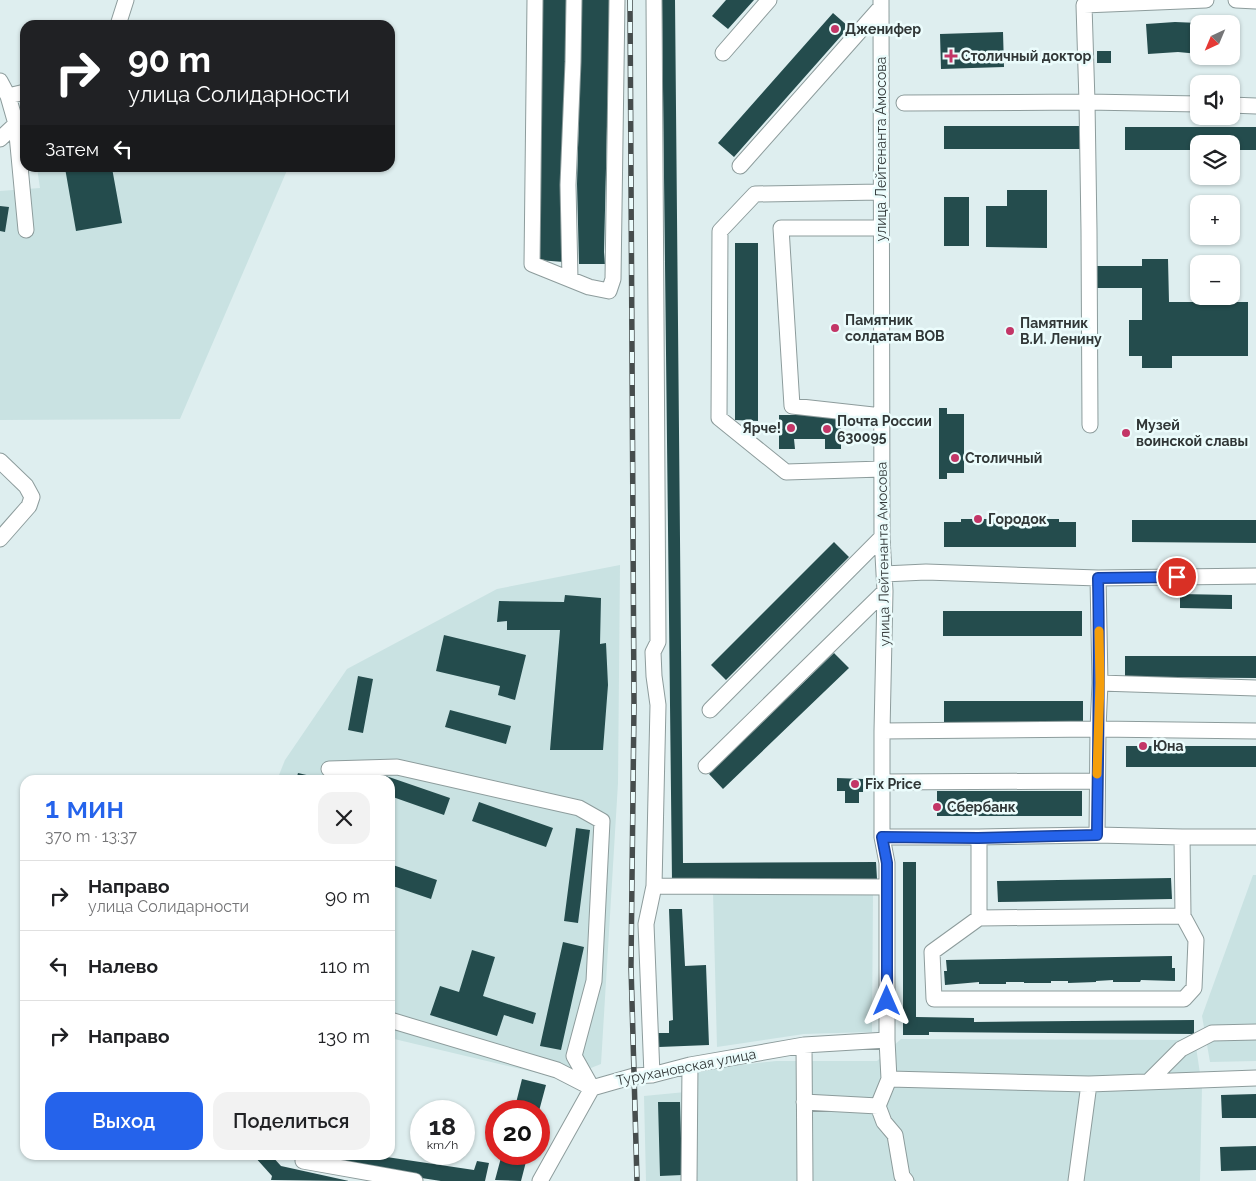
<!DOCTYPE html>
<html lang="ru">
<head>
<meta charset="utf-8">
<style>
  :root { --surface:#fff; --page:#f2f2f2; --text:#202124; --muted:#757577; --line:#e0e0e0; --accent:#2563eb }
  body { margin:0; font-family:Raleway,sans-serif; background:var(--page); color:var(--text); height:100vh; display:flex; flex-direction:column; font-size:19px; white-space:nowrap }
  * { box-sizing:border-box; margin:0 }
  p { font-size:16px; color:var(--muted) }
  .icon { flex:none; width:28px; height:28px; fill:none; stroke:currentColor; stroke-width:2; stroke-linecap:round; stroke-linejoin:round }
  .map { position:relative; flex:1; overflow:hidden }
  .sheet { position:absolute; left:20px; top:775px; width:375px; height:385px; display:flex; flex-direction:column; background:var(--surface); border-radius:15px; box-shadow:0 1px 4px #0004 }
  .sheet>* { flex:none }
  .guide { position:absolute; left:20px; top:20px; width:375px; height:152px; border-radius:15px; box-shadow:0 1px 4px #0004; background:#202124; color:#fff; overflow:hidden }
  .needle { width:32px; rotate:224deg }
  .fabs { position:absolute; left:1190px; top:15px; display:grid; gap:10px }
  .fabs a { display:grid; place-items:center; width:50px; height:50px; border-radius:10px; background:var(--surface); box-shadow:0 1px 4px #0004; font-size:25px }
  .speed { position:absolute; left:410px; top:1100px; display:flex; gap:10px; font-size:25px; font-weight:700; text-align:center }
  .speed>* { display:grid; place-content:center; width:65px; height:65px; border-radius:50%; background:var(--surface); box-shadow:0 1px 4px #0004; line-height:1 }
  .speed small { font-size:12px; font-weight:400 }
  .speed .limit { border:8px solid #d22; background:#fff; color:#111 }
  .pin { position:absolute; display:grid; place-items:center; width:42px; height:42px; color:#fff; margin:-21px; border:2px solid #fff; border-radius:50%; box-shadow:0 1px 5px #0007 }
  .me { position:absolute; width:55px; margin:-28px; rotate:0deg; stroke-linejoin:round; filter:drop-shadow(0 0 4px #0008) }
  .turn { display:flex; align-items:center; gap:18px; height:105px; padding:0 25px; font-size:22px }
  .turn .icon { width:65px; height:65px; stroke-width:2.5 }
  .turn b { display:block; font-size:35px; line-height:42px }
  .then { display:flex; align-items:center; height:48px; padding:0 25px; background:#0003; gap:10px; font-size:19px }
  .round { display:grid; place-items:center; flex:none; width:52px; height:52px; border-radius:15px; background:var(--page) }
  .headline { display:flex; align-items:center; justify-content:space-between; height:85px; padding:0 25px }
  h1 { font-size:30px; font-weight:600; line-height:38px; color:var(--accent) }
  .action { display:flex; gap:10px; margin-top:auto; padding:10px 25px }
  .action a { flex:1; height:58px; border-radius:15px; background:var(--accent); color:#fff; font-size:20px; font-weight:600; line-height:58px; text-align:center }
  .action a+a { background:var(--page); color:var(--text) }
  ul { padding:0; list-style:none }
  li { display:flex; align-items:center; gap:15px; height:70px; padding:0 25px; border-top:1px solid var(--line) }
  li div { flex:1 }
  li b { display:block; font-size:19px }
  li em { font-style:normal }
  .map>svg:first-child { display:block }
  .built { fill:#c9e2e2 }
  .building { fill:#244c4d }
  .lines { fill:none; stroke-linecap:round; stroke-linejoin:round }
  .minor-casing { stroke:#8d9c9c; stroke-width:17 }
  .minor { stroke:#fff; stroke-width:15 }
  .rail-casing { stroke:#464d4d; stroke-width:5.5 }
  .rail { stroke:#ebfcfc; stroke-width:4; stroke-dasharray:11; stroke-linecap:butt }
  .route-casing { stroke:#184099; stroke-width:12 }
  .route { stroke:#2563eb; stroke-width:9 }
  .slow { stroke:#f59e0b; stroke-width:9 }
  .poi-dot { fill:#c33667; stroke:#ebfcfc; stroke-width:2 }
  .labels { text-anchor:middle; stroke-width:5; stroke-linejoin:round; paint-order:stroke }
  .poi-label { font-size:14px; font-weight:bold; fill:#313737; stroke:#ebfcfc; text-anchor:start }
  .street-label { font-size:14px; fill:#313737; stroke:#ebfcfc }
</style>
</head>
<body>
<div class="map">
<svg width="1256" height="1181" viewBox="0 0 1256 1181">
  <rect width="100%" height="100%" fill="#deeeef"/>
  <path class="built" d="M 37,168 L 288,168 L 180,419 L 0,420 L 0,191 L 40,188 Z
    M 620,565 L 618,783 L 601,1064 L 563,1079 L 390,1038 L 390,780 L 277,780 L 285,760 L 347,669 L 497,589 Z
    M 1253,875 L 1256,875 L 1256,1061 L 1210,1062 L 1202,1016 Z
    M 713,892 L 873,893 L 872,1032 L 804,1034 L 717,1047 Z
    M 901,1039 L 1195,1040 L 1202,1087 L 1200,1181 L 646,1181 L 644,1096 L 696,1091 L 695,1070 L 776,1061 L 877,1061 Z"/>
  <path class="building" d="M 541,0 L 566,0 L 564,262 L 538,260 Z
    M 582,0 L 610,0 L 604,252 L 605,264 L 579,264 L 577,184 Z
    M 662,0 L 675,0 L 683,863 L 876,862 L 877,879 L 672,881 Z
    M 726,0 L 754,0 L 728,29 L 712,16 Z
    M 833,13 L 849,27 L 734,157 L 718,143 Z
    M 1175,22 L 1199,23 L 1199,54 L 1178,52 L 1148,54 L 1146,24 Z
    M 1003,32 L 1004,67 L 941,69 L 940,34 Z
    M 1097,51 L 1111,51 L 1111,63 L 1097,63 Z
    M 944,126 L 1084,126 L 1084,149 L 944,149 Z
    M 1125,127 L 1256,127 L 1256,150 L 1231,150 L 1231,144 L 1199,144 L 1199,150 L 1125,150 Z
    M 65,168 L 112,168 L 122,223 L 76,231 Z
    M 1007,190 L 1047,190 L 1047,248 L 986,247 L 986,206 L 1007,206 Z
    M 944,197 L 969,197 L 969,246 L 944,246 Z
    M 0,206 L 9,207 L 5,232 L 0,231 Z
    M 735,243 L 758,243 L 758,421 L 735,420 Z
    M 1142,259 L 1168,259 L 1169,302 L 1248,302 L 1248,356 L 1172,356 L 1172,368 L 1142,368 L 1142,356 L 1129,356 L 1129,320 L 1142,320 L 1142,288 L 1096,288 L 1096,266 L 1142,266 Z
    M 939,408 L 947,408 L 947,414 L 964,414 L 964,473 L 947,473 L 947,479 L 939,479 Z
    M 779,415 L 841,415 L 841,449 L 825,449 L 825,439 L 794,439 L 795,449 L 779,449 Z
    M 961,519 L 995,519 L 995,522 L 1025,522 L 1025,519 L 1059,519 L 1059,522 L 1076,522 L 1076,547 L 944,547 L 944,522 L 961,522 Z
    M 1132,520 L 1256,520 L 1256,543 L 1132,542 Z
    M 834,542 L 849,557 L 726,680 L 711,665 Z
    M 1180,594 L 1232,595 L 1232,609 L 1180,608 Z
    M 565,595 L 601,598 L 600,644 L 606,643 L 608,685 L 603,750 L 550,750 L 560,630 L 507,630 L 507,621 L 497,622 L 499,601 L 564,602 Z
    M 943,611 L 1082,611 L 1082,636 L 943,636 Z
    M 444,635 L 526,655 L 515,700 L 498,695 L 500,686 L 436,671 Z
    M 834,653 L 849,668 L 723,789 L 709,774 Z
    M 1125,656 L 1256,656 L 1256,678 L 1125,677 Z
    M 358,676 L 373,679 L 363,733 L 348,730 Z
    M 944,701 L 1083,701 L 1083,726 L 944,726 Z
    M 450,710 L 511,726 L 506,744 L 445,727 Z
    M 1126,746 L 1256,746 L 1256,767 L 1126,767 Z
    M 298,773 L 315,777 L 314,780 L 296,780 Z
    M 386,776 L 450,798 L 444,815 L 390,796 L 390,780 L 384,780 Z
    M 837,778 L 863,779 L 863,792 L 859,792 L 859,803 L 845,803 L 845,791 L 837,791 Z
    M 937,791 L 1082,791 L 1082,816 L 937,816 Z
    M 479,802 L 553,828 L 546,847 L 472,821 Z
    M 576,828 L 590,830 L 578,923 L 564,921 Z
    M 903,862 L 916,862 L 916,1017 L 974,1018 L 974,1022 L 1194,1020 L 1194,1034 L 929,1032 L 929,1035 L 903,1035 Z
    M 390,864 L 437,880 L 431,899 L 390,885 Z
    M 1171,878 L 1172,899 L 998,902 L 997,881 Z
    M 669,909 L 682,909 L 685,966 L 706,965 L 709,1045 L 659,1047 L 658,1033 L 669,1033 L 669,1021 L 673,1020 Z
    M 563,942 L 584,947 L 561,1050 L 540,1046 Z
    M 472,950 L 495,957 L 483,996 L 536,1013 L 533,1024 L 504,1015 L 497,1036 L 430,1015 L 440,986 L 459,992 Z
    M 1172,956 L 1172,968 L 1175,968 L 1175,981 L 1141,980 L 1140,982 L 1113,982 L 1113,980 L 1096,981 L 1096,982 L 1068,983 L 1068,981 L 1051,981 L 1051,983 L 1024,983 L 1024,982 L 1006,982 L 1006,984 L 979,984 L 979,982 L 945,985 L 944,971 L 947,971 L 946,960 Z
    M 522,1079 L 546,1085 L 539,1111 L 514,1111 Z
    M 1256,1094 L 1256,1118 L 1222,1118 L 1221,1095 Z
    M 658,1102 L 680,1102 L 682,1175 L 660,1176 Z
    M 1256,1146 L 1256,1170 L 1221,1171 L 1220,1147 Z
    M 502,1154 L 528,1154 L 521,1181 L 495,1180 Z
    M 253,1155 L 271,1155 L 281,1166 L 349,1181 L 271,1180 L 272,1176 Z
    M 295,1155 L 373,1155 L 474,1170 L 477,1161 L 489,1163 L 485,1181 L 441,1181 L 298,1159 Z"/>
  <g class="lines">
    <defs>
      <path id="minor" d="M 535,0 L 532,264 L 589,287 L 609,291 L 613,279 L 617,0
        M 654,0 L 658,642 L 653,652 L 654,676 L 658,705 L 654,886 L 887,887
        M 881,0 L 882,537 L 885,591 L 882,731 L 882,837 L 887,863 L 887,1040 L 889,1079 L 1089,1084 L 1256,1078
        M 1236,0 L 1256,1
        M 118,25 L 126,0
        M 723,53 L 769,0
        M 0,81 L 8,96 L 16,124 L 26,230
        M 8,96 L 25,92
        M 904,103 L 1087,102 L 1084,5 L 1206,0
        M 1231,105 L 1256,106
        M 0,139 L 16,124
        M 740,166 L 881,7
        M 881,192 L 755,194 L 720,231 L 719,418 L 786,472 L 882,469
        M 881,228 L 781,228 L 792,406 L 882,416
        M 570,279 L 568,185 L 573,62 L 574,0
        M 1090,425 L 1089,231 L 1087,102 L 1199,104
        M 0,461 L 26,486 L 32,497 L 29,506 L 0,539
        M 884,574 L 926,572 L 1098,578 L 1256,576
        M 1100,683 L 1256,688
        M 710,710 L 882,537
        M 882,731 L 1098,729 L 1256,731
        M 706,766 L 885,591
        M 329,769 L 397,767 L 579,808 L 602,821 L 594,981 L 574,1056 L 592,1088
        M 882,782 L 1097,781
        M 1097,835 L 1098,729 L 1100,683 L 1098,578
        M 882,837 L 979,837 L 1097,835 L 1182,837 L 1256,837
        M 979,837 L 979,918 L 932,952 L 934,999 L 1184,999 L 1194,988 L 1196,940 L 1183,916 L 1182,837
        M 979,918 L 1183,916
        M 390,1020 L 557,1070 L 592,1088
        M 804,1045 L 805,1181
        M 652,1075 L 646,924 L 654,886
        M 889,1079 L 878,1106 L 884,1122 L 895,1135 L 902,1176 L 906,1181
        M 1148,1082 L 1181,1049 L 1212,1033 L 1256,1032
        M 804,1102 L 878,1106
        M 303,1161 L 415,1181
        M 540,1181 L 592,1088 L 634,1076 L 652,1075 L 690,1065 L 804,1045 L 887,1040
        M 689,1181 L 690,1065
        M 1076,1181 L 1089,1084"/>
    </defs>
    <use href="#minor" class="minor-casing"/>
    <use href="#minor" class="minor"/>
    <defs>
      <path id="rail" d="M 630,0 L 634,705 L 631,966 L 637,1181"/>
    </defs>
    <use href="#rail" class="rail-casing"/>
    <use href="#rail" class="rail"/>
  </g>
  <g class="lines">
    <defs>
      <path id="route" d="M 887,1001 L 887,863 L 882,837 L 978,838 L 1097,835 C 1098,749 1100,663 1098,578 L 1177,577"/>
    </defs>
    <use href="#route" class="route-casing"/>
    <use href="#route" class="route"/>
    <path class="slow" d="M 1097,774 L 1100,683 L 1099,631"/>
  </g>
  <g class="poi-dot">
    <circle cx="835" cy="29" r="5"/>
    <path d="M948.5 48.5h5v5h5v5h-5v5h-5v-5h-5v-5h5z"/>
    <circle cx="835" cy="328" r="5"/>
    <circle cx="1010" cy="331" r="5"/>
    <circle cx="791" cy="428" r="5"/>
    <circle cx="827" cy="429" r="5"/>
    <circle cx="1126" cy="433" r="5"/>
    <circle cx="955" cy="458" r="5"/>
    <circle cx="978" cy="519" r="5"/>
    <circle cx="1143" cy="746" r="5"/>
    <circle cx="855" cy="784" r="5"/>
    <circle cx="937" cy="807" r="5"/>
  </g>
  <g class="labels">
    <g class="poi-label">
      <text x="845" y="34">Дженифер</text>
      <text x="961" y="61">Столичный доктор</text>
      <text x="845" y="325">Памятник<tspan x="845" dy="16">солдатам ВОВ</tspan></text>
      <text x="1020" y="328">Памятник<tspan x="1020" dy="16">В.И. Ленину</tspan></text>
      <text x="837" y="426">Почта России<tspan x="837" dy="16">630095</tspan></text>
      <text x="1136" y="430">Музей<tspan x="1136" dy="16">воинской славы</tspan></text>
      <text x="781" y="433" text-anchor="end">Ярче!</text>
      <text x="965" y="463">Столичный</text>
      <text x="988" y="524">Городок</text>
      <text x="1153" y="751">Юна</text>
      <text x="865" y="789">Fix Price</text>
      <text x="947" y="812">Сбербанк</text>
    </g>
    <g class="street-label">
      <text transform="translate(881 149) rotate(-90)" y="5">улица Лейтенанта Амосова</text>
      <text transform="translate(883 554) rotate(-91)" y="5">улица Лейтенанта Амосова</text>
      <text transform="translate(686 1067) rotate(-11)" y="5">Турухановская улица</text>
    </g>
  </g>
</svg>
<div class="fabs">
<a><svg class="needle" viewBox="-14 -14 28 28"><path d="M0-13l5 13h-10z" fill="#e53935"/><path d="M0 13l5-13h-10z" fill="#757577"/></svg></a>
<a><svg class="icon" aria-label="sound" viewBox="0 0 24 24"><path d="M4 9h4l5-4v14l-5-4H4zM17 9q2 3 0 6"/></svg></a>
<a><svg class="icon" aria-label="layers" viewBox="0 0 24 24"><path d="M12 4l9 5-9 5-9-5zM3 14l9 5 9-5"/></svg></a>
<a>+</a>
<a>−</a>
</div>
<div class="speed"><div>18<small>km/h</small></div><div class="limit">20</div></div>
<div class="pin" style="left:1177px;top:577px;background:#d93025"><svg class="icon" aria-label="arrive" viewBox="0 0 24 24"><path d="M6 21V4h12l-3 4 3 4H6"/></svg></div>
<svg class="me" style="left:887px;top:1001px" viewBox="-20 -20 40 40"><path d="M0-17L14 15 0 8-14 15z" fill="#2563eb" stroke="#fff" stroke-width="4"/></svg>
<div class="guide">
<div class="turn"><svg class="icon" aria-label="right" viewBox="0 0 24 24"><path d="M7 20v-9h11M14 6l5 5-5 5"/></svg><div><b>90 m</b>улица Солидарности</div></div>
<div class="then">Затем<svg class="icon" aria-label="left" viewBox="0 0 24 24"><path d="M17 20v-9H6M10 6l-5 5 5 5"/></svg></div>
</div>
<section class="sheet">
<div class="headline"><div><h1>1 мин</h1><p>370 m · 13:37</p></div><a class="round"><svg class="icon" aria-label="close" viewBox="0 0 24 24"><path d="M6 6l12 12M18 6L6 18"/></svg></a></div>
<ul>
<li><svg class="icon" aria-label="right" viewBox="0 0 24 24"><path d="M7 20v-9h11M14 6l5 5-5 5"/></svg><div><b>Направо</b><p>улица Солидарности</p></div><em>90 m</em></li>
<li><svg class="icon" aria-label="left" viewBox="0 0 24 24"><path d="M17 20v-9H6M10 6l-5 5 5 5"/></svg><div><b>Налево</b></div><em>110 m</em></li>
<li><svg class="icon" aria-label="right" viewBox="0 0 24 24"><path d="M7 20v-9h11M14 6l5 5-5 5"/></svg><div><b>Направо</b></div><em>130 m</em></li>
</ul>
<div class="action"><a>Выход</a><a>Поделиться</a></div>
</section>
</div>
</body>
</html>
